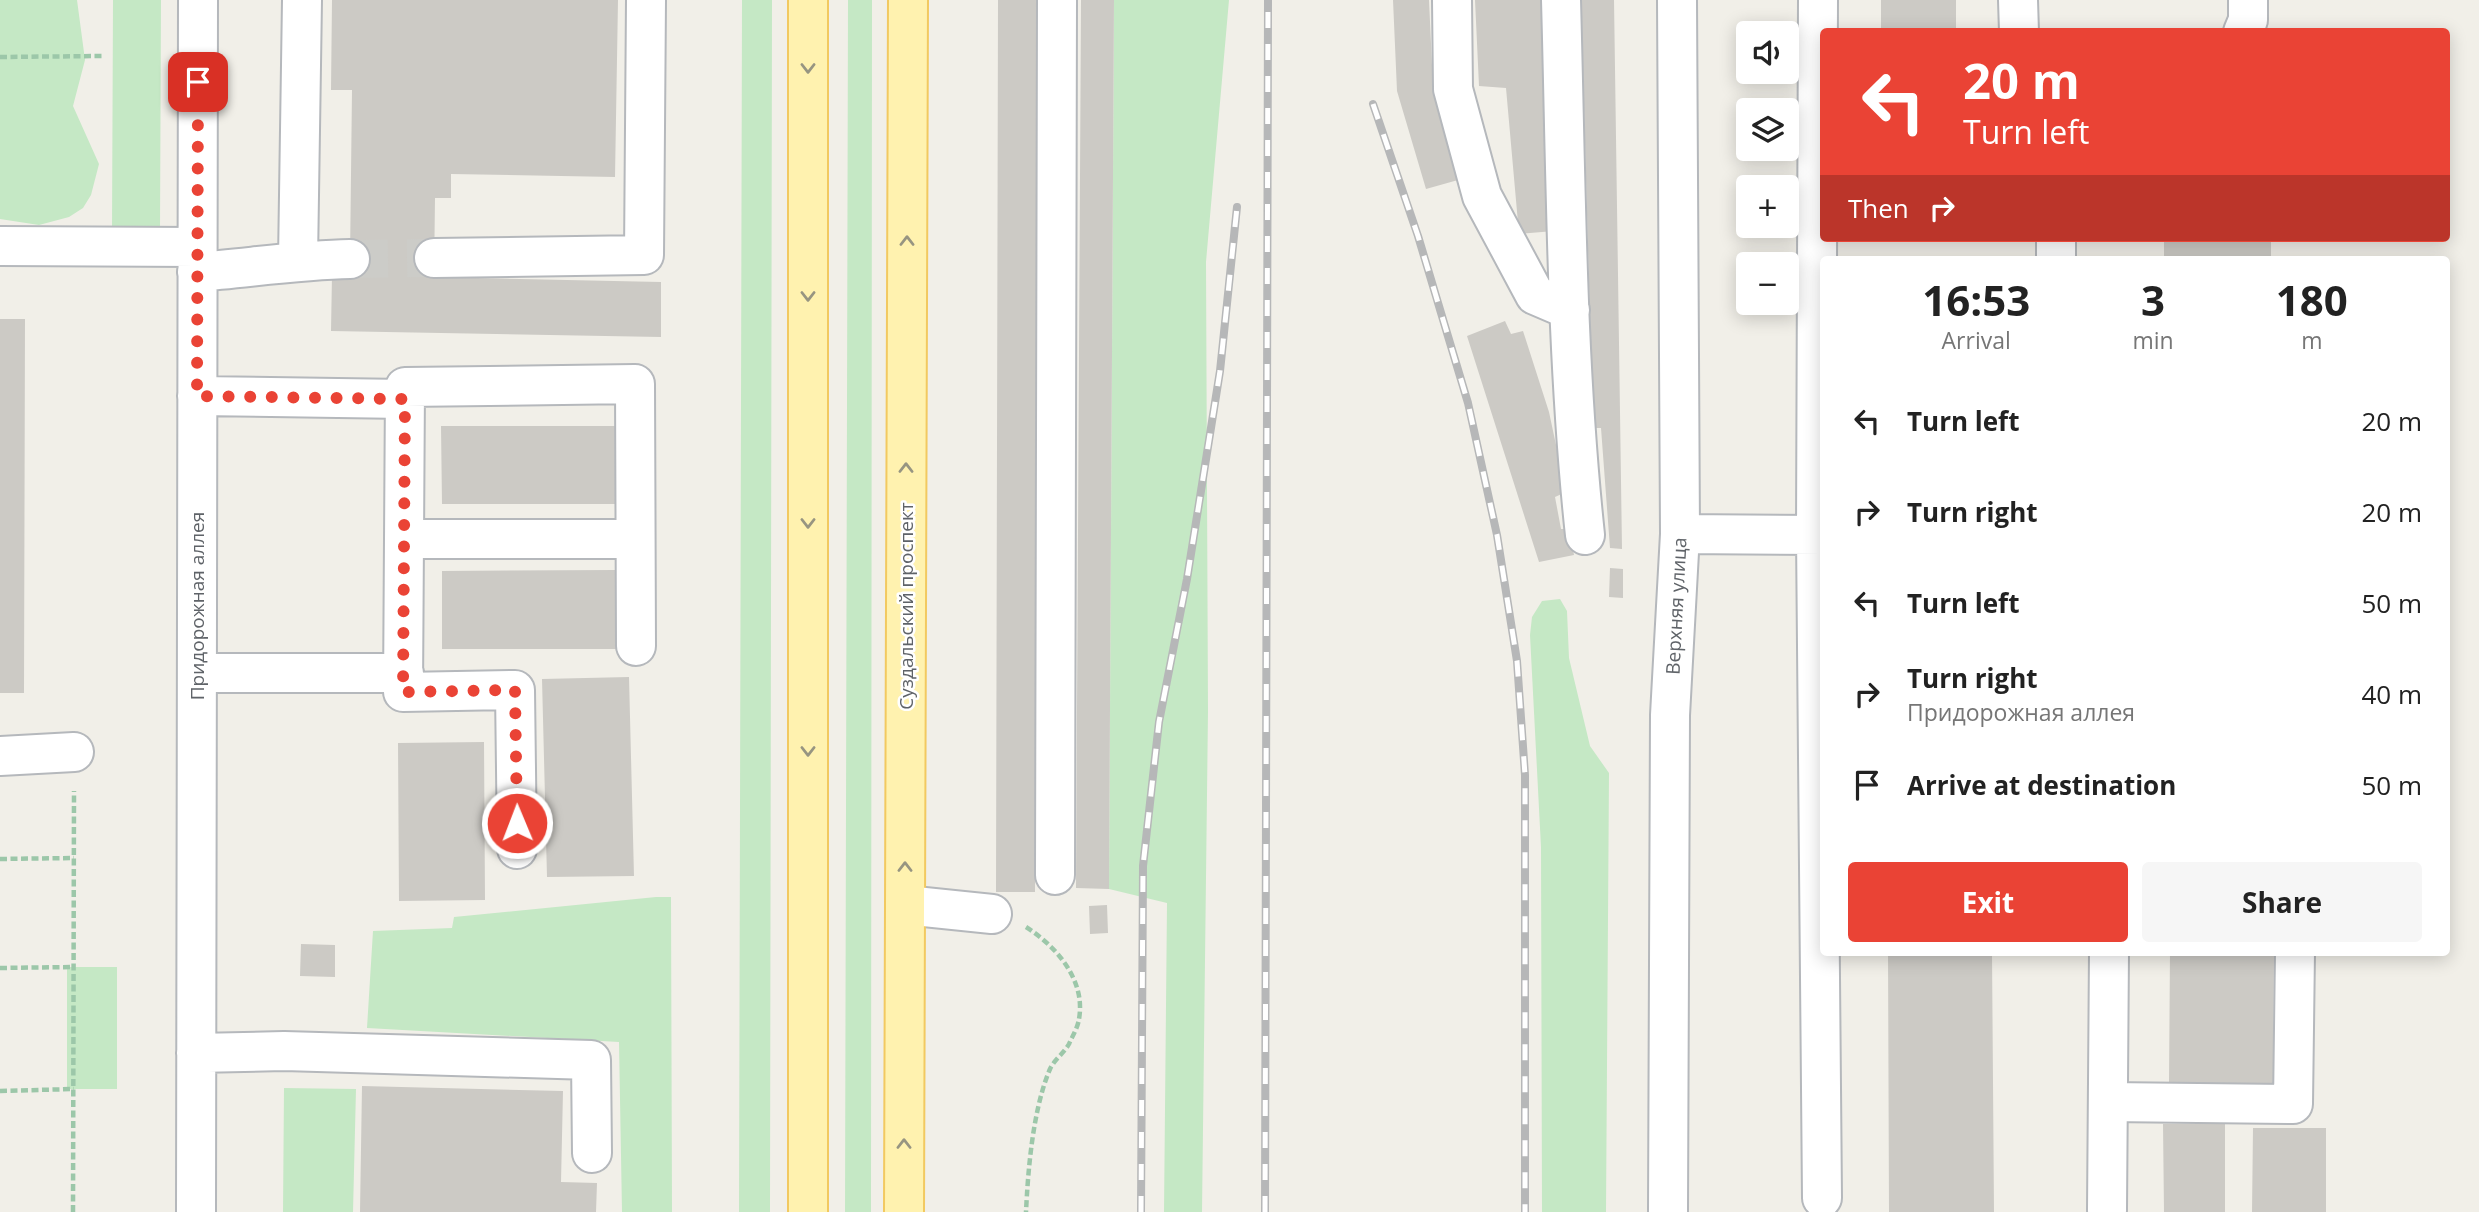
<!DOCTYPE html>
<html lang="en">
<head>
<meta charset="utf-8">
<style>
  :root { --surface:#fff; --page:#f6f6f6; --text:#222; --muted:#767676; --accent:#ea4335 }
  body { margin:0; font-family:"Open Sans",sans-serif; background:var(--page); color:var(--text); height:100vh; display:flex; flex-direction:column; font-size:26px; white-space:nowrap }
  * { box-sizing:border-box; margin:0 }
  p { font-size:23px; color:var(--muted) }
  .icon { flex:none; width:38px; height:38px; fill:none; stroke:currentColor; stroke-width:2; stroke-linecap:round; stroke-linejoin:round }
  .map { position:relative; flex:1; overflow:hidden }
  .side { position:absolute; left:1820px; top:256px; width:630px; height:700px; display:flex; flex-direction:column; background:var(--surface); border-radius:7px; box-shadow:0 4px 18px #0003 }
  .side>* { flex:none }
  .banner { position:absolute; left:1820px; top:28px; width:630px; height:214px; border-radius:7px; box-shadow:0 4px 18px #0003; background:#ea4335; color:#fff; overflow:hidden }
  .tools { position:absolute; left:1736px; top:21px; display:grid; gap:14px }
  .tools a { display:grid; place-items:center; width:63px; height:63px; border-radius:7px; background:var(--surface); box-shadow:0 4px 18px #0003; font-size:35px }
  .pin { position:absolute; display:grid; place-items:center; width:60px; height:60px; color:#fff; margin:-30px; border-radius:14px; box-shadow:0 4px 10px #0006 }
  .me { position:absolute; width:77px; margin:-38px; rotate:359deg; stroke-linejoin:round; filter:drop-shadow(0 0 5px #0008) }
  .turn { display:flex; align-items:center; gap:24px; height:147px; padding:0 28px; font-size:32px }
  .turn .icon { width:91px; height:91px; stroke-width:2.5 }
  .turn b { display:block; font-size:49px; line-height:60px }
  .then { display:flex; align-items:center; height:66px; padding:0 28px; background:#0003; gap:14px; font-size:26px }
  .eta { display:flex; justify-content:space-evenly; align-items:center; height:119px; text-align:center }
  .eta b { font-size:42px; font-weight:700; line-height:49px }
  .action { display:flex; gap:14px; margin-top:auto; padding:14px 28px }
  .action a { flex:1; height:80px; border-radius:7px; background:var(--accent); color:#fff; font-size:28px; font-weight:700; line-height:80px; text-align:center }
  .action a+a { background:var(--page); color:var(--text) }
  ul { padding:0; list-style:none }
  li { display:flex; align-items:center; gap:21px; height:91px; padding:0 28px }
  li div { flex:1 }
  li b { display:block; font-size:26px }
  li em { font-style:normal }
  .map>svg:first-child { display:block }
  .green { fill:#c5e8c5 }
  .building { fill:#cccac5 }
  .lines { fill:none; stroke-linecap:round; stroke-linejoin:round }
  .minor-tunnel { stroke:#ccccc8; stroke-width:38; stroke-dasharray:38 19; stroke-linecap:butt }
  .minor-casing { stroke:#b5b8bc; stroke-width:42 }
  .major-casing { stroke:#f2c960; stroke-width:42 }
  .path { stroke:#9cc7a9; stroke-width:4.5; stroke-dasharray:7 3.5; stroke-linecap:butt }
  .minor { stroke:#fff; stroke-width:38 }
  .major { stroke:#fff2af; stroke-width:38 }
  .rail-casing { stroke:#b6b7b8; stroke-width:8 }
  .rail { stroke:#fff; stroke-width:5; stroke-dasharray:16; stroke-linecap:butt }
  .oneway { stroke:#979581 }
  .route { stroke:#ea4335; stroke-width:12; stroke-dasharray:0 21.6 }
  .labels { text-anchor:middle; stroke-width:5; stroke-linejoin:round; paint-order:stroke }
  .street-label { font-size:19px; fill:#5f6368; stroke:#fff }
</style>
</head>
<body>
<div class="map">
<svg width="2479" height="1212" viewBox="0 0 2479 1212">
  <rect width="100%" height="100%" fill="#f1efe8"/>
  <path class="green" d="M 0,0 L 77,0 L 85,60 L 73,106 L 99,164 L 91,195 L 83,208 L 69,217 L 39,225 L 0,219 Z
    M 113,0 L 161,0 L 160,229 L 112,229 Z
    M 742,0 L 772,0 L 770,1212 L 739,1212 Z
    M 848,0 L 872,0 L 871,1212 L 845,1212 Z
    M 1114,0 L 1229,0 L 1206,262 L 1208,711 L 1202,1212 L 1164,1212 L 1167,903 L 1109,889 Z
    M 1560,599 L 1567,611 L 1569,658 L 1590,746 L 1609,773 L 1606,1212 L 1542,1212 L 1541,847 L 1530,635 L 1532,617 L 1542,601 Z
    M 656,897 L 671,897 L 672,1212 L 622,1212 L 619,1042 L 367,1028 L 373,931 L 452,928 L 454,917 Z
    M 67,967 L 117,967 L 117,1089 L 67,1089 Z
    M 284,1088 L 356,1089 L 353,1212 L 283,1212 Z"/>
  <path class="building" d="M 332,0 L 618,0 L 615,177 L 451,174 L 451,198 L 435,198 L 434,277 L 661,282 L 661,337 L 331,331 L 332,275 L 350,259 L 352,90 L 331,90 Z
    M 998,0 L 1037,0 L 1035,892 L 996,892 Z
    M 1081,0 L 1114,0 L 1109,889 L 1076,888 Z
    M 1393,0 L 1429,0 L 1433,87 L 1458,180 L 1426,189 L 1397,91 Z
    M 1475,0 L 1546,0 L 1554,231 L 1519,234 L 1506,88 L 1479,86 Z
    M 1581,0 L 1614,0 L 1622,549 L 1610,548 L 1601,428 L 1593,428 Z
    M 1881,0 L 1956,0 L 1956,32 L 1881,32 Z
    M 2164,238 L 2271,238 L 2271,259 L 2164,259 Z
    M 0,319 L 25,319 L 24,693 L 0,693 Z
    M 1505,321 L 1511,334 L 1523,331 L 1549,412 L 1566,492 L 1555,497 L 1561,529 L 1569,529 L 1574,555 L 1539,562 L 1467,336 Z
    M 441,426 L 615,426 L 616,504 L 442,504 Z
    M 1610,568 L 1623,569 L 1623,598 L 1609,597 Z
    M 616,570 L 616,649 L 442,649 L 442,571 Z
    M 629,677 L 634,876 L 547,877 L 542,679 Z
    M 484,742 L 485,900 L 399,901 L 398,743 Z
    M 1107,905 L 1108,933 L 1090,934 L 1089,906 Z
    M 301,944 L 335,945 L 335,977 L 300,976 Z
    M 1888,952 L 1992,952 L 1994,1212 L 1889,1212 Z
    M 2170,952 L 2274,952 L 2273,1084 L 2169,1083 Z
    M 362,1086 L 563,1091 L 561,1182 L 597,1183 L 596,1212 L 360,1212 Z
    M 2163,1124 L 2225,1124 L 2225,1212 L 2164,1212 Z
    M 2253,1128 L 2326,1128 L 2326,1212 L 2252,1212 Z"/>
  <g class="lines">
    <path class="minor-tunnel" d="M 350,259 L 434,258"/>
    <defs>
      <path id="minor" d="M 1452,0 L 1453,89 L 1482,196 L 1535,295 L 1570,310
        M 1561,0 C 1566,178 1566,358 1585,535
        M 1818,0 L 1816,535 L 1822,1198
        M 2018,0 L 2019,32
        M 2243,32 L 2248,20 L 2248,0
        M 2056,238 L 2056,259
        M 0,246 L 197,247
        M 434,258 L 644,255 L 646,0
        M 298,260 L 302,0
        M 197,272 C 248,268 299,260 350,259
        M 197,396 L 405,399
        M 1680,534 L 1824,535
        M 404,539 L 635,539
        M 197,673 L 404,673
        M 0,756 L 74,752
        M 517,849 L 515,690 L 403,692 L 405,387 L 635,384 L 636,646
        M 1055,875 L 1057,0
        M 905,905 L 992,914
        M 196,1053 L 284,1051 L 591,1060 L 592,1153
        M 2108,1102 L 2293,1104 L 2295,952
        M 2107,1210 L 2109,952
        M 196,1212 L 198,0
        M 1668,1212 L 1670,715 L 1680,534 L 1677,0"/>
      <path id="major" d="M 808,1212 L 808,0
        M 904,1212 L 908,0"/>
    </defs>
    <use href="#minor" class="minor-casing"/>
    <use href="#major" class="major-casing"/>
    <path class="path" d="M 0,57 L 102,56
      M 0,859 L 74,858
      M 1026,927 C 1056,946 1086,980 1079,1019 C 1078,1027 1072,1037 1069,1044 C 1064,1053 1054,1060 1050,1069 C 1033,1109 1028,1169 1026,1212
      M 0,968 L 74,967
      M 0,1091 L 74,1089
      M 73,1212 L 74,791"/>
    <use href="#minor" class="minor"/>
    <use href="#major" class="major"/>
    <defs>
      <path id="rail" d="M 1373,104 L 1418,236 L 1468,403 L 1497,535 L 1517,661 L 1525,775 L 1525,1212
        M 1141,1212 L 1143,866 L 1159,722 L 1187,579 L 1220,371 L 1237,207
        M 1265,1212 L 1268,0"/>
    </defs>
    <use href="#rail" class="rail-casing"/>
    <use href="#rail" class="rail"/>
  </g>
  <defs><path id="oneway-chevron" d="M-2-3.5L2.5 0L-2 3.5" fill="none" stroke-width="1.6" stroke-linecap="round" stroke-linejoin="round" transform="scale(1.75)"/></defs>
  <g class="oneway">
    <use href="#oneway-chevron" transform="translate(808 68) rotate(90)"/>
    <use href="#oneway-chevron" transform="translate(907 241) rotate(-90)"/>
    <use href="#oneway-chevron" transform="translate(808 296) rotate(90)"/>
    <use href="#oneway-chevron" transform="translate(906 468) rotate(-90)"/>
    <use href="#oneway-chevron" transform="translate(808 523) rotate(90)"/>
    <use href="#oneway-chevron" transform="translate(808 751) rotate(90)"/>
    <use href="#oneway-chevron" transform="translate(905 867) rotate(-90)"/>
    <use href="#oneway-chevron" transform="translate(904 1144) rotate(-90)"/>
  </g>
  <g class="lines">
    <path class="route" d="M 198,82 L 197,396 L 405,399 L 403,692 L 515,690 L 517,823"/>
  </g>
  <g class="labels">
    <g class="street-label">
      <text transform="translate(197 606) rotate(-90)" y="7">Придорожная аллея</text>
      <text transform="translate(906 606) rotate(-90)" y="7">Суздальский проспект</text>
      <text transform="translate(1676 606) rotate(-87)" y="7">Верхняя улица</text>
    </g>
  </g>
</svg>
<div class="tools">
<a><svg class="icon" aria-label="sound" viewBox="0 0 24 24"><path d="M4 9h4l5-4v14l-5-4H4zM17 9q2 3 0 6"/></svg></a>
<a><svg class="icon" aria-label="layers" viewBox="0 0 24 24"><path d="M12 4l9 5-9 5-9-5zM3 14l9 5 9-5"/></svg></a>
<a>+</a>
<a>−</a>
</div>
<div class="pin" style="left:198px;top:82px;background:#d93025"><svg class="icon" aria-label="arrive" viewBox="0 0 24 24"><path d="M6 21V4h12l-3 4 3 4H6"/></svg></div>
<svg class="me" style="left:517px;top:823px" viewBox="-20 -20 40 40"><circle r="17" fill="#ea4335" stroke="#fff" stroke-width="3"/><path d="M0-11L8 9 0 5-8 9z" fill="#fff"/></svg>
<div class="banner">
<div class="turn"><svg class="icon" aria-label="left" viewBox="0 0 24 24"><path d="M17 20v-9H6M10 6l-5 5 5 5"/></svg><div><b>20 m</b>Turn left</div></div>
<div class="then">Then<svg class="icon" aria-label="right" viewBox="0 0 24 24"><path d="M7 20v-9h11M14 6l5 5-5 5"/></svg></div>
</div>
<section class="side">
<div class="eta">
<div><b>16:53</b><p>Arrival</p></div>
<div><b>3</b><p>min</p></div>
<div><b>180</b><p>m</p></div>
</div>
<ul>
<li><svg class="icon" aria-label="left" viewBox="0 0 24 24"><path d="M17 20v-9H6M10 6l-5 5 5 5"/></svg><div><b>Turn left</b></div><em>20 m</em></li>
<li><svg class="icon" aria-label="right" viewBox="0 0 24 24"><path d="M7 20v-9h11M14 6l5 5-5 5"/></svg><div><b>Turn right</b></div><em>20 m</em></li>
<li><svg class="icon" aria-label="left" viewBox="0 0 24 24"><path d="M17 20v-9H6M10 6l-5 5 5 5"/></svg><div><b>Turn left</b></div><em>50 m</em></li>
<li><svg class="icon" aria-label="right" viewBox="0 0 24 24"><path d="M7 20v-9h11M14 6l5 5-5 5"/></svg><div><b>Turn right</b><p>Придорожная аллея</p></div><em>40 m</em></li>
<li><svg class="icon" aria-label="arrive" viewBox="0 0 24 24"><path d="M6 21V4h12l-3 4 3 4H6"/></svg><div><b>Arrive at destination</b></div><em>50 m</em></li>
</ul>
<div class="action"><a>Exit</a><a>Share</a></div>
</section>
</div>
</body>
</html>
